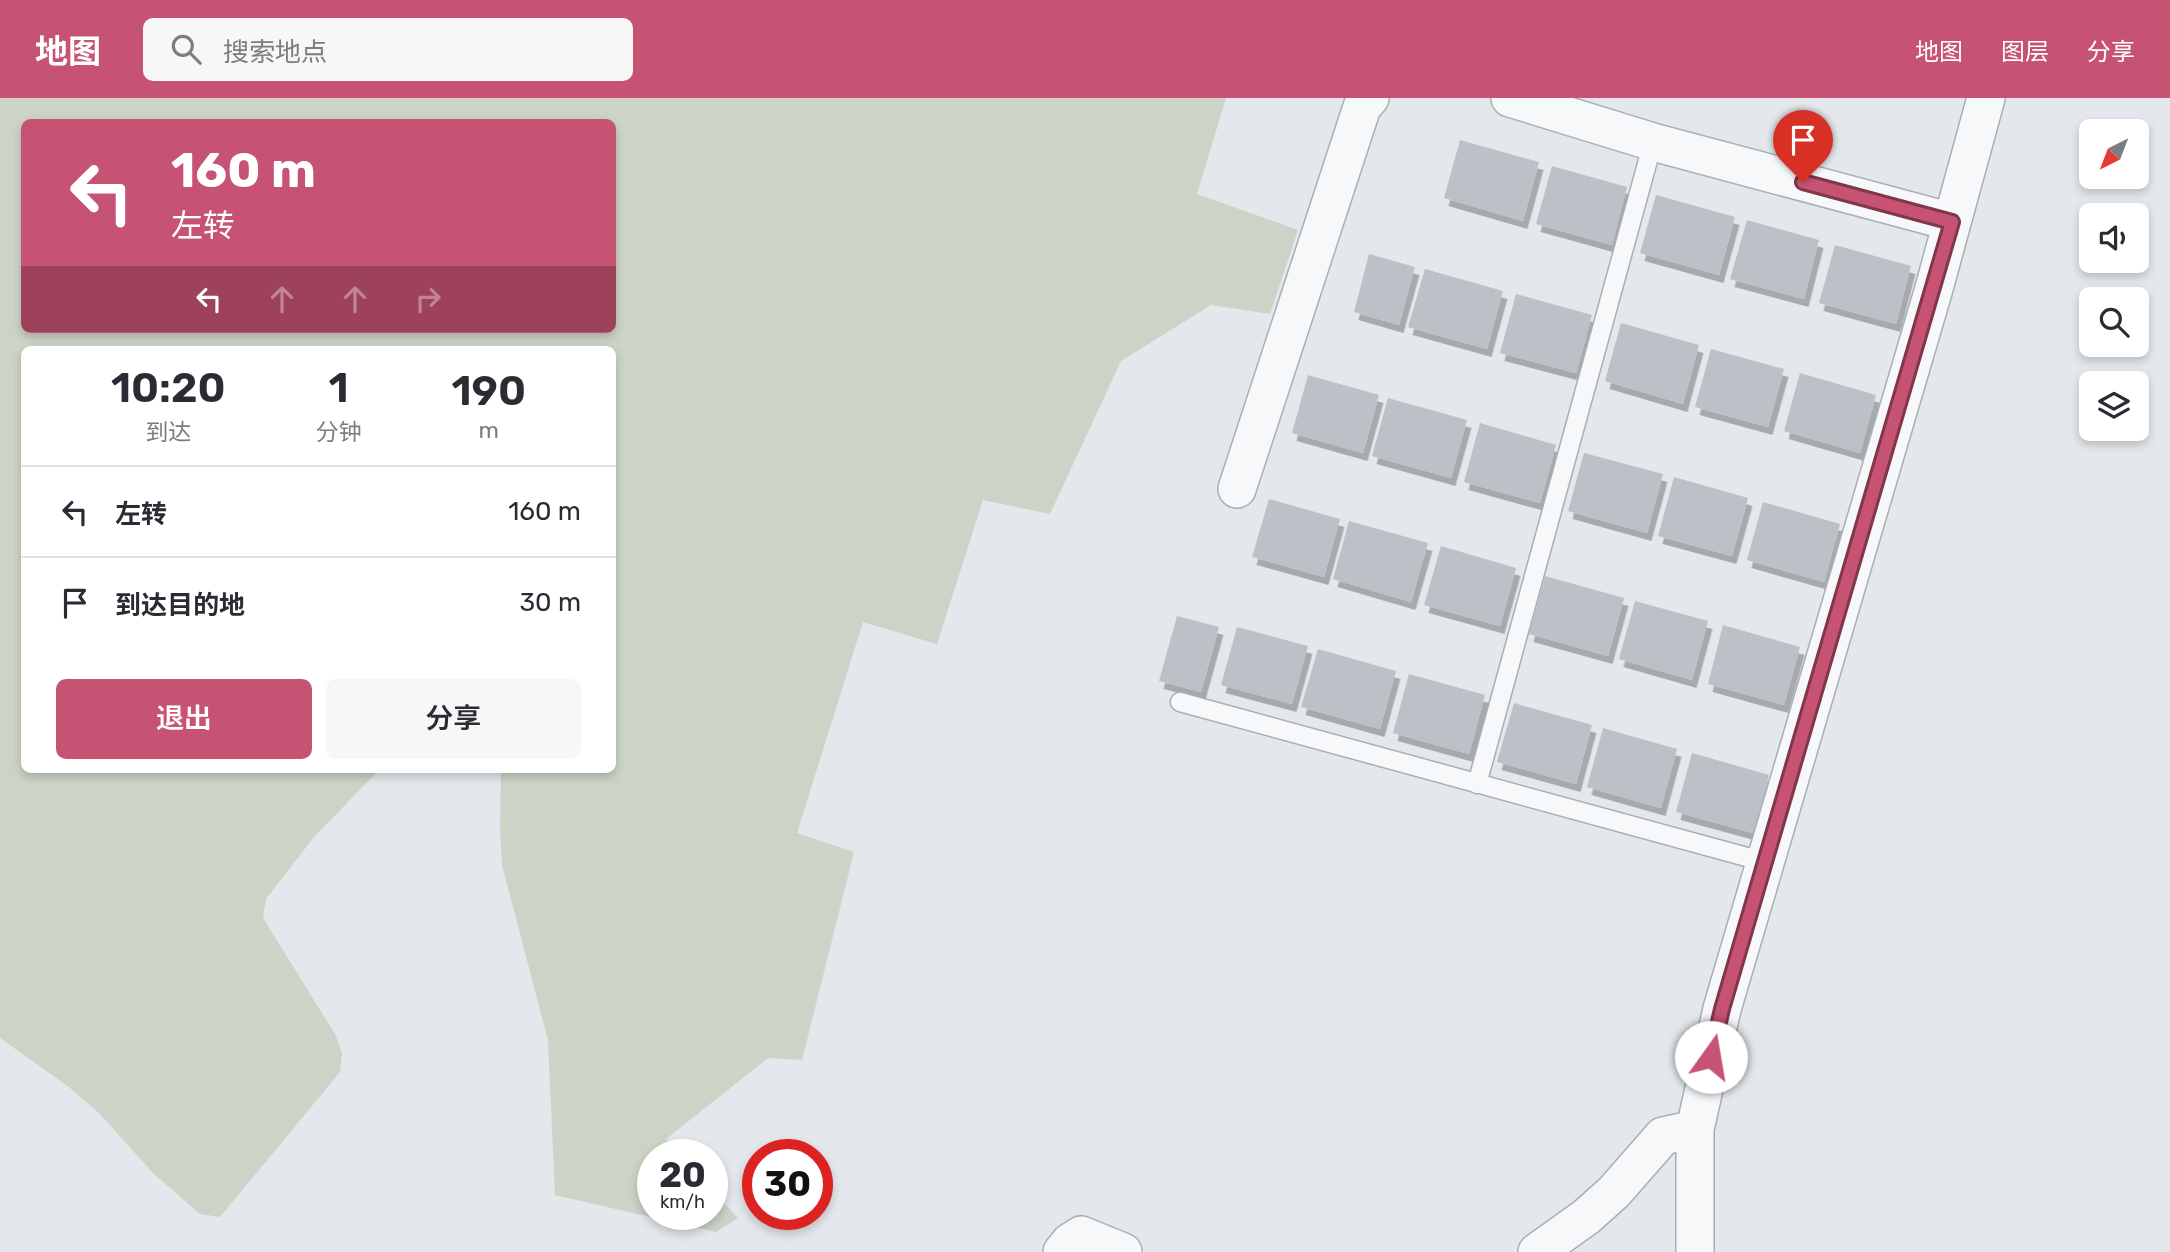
<!DOCTYPE html>
<html lang="zh">
<head>
<meta charset="utf-8">
<style>
  :root { --surface:#fff; --page:#f7f7f7; --text:#2b2b33; --muted:#7c7c81; --line:#e1e1e2; --accent:#c65374 }
  body { margin:0; font-family:Rubik,"Noto Sans SC",sans-serif; background:var(--page); color:var(--text); height:100vh; display:flex; flex-direction:column; font-size:26px; white-space:nowrap }
  * { box-sizing:border-box; margin:0 }
  p { font-size:23px; color:var(--muted) }
  .icon { flex:none; width:38px; height:38px; fill:none; stroke:currentColor; stroke-width:2; stroke-linecap:round; stroke-linejoin:round }
  .map { position:relative; flex:1; overflow:hidden }
  .drawer { position:absolute; left:21px; top:248px; width:595px; height:427px; display:flex; flex-direction:column; background:var(--surface); border-radius:10px; box-shadow:0 4px 10px #0003 }
  .drawer>* { flex:none }
  .hud { position:absolute; left:21px; top:21px; width:595px; height:214px; border-radius:10px; box-shadow:0 4px 10px #0003; background:#c65374; color:#fff; overflow:hidden }
  .needle { width:46px; rotate:222deg }
  .buttons { position:absolute; left:2079px; top:21px; display:grid; gap:14px }
  .buttons a { display:grid; place-items:center; width:70px; height:70px; border-radius:10px; background:var(--surface); box-shadow:0 4px 10px #0003; font-size:35px }
  .speed { position:absolute; left:637px; top:1041px; display:flex; gap:14px; font-size:35px; font-weight:700; text-align:center }
  .speed>* { display:grid; place-content:center; width:91px; height:91px; border-radius:50%; background:var(--surface); box-shadow:0 4px 10px #0003; line-height:1 }
  .speed small { font-size:18px; font-weight:400 }
  .speed .limit { border:10px solid #d22; background:#fff; color:#111 }
  .pin { position:absolute; display:grid; place-items:center; width:60px; height:60px; color:#fff; margin:-72px -30px; border-radius:50% 50% 50% 0; rotate:-45deg; box-shadow:0 0 7px #0007 }
  .pin .icon { rotate:45deg }
  .me { position:absolute; width:77px; margin:-38px; rotate:13deg; stroke-linejoin:round; filter:drop-shadow(0 0 5px #0008) }
  .turn { display:flex; align-items:center; gap:24px; height:147px; padding:0 35px; font-size:32px }
  .turn .icon { width:91px; height:91px; stroke-width:2.5 }
  .turn b { display:block; font-size:49px; line-height:60px }
  .lanes { display:flex; align-items:center; height:66px; padding:0 35px; background:#0003; justify-content:center; gap:35px; direction:ltr }
  .lanes .off { opacity:.35 }
  .eta { display:flex; justify-content:space-evenly; align-items:center; height:119px; text-align:center }
  .eta b { font-size:42px; font-weight:600; line-height:49px }
  .cta { display:flex; gap:14px; margin-top:auto; padding:14px 35px }
  .cta a { flex:1; height:80px; border-radius:10px; background:var(--accent); color:#fff; font-size:28px; font-weight:600; line-height:80px; text-align:center }
  .cta a+a { background:var(--page); color:var(--text) }
  ul { padding:0; list-style:none }
  li { display:flex; align-items:center; gap:21px; height:91px; padding:0 35px; border-top:2px solid var(--line) }
  li div { flex:1 }
  li b { display:block; font-size:26px }
  li em { font-style:normal }
  header { display:flex; align-items:center; gap:42px; box-sizing:border-box; height:98px; padding:0 35px; background:var(--accent); color:#fff }
  header strong { font-size:33px }
  nav { display:flex; gap:38px; margin-inline-start:auto; font-size:24px }
  .search { width:490px; height:63px; background:var(--page); display:flex; align-items:center; gap:18px; box-sizing:border-box; padding:0 24px; border-radius:10px; color:var(--muted); font-size:26px }
  .map>svg:first-child { display:block }
  .green { fill:#cbd4c6; fill-rule:evenodd }
  .building { fill:#bbc1c7; filter:url(#shadow) }
  .lines { fill:none; stroke-linecap:round; stroke-linejoin:round }
  .service-casing { stroke:#a9afb5; stroke-width:21 }
  .minor-casing { stroke:#a9afb5; stroke-width:40 }
  .service { stroke:#f6f8f9; stroke-width:18 }
  .minor { stroke:#f6f8f9; stroke-width:37 }
  .route-casing { stroke:#81364b; stroke-width:18 }
  .route { stroke:#c65374; stroke-width:12 }
</style>
</head>
<body>
<header>
<strong>地图</strong>
<div class="search"><svg class="icon" aria-label="search" viewBox="0 0 24 24"><circle cx="10" cy="10" r="6"/><path d="M15 15l6 6"/></svg>搜索地点</div>
<nav><a>地图</a><a>图层</a><a>分享</a></nav>
</header>
<div class="map">
<svg width="2170" height="1154" viewBox="0 0 2170 1154">
  <defs>
    <filter id="shadow"><feDropShadow dx="4.5" dy="8" stdDeviation="0" flood-color="#0004"/></filter>
  </defs>
  <rect width="100%" height="100%" fill="#e4e7eb"/>
  <path class="green" d="M 0,0 L 1226,0 L 1197,96 L 1298,132 L 1270,216 L 1211,207 L 1121,263 L 1050,416 L 983,402 L 937,546 L 863,524 L 797,735 L 854,754 L 802,962 L 768,960 L 666,1041 L 680,1057 L 653,1057 L 653,1116 L 712,1116 L 712,1092 L 738,1120 L 716,1134 L 555,1097 L 548,942 L 502,767 L 500,727 L 501,672 L 612,672 L 612,252 L 24,252 L 24,672 L 379,672 L 314,739 L 266,801 L 263,820 L 335,936 L 342,955 L 340,974 L 220,1119 L 200,1116 L 154,1076 L 100,1016 L 70,990 L 0,940 ZM 24,24 L 612,24 L 612,231 L 24,231 Z"/>
  <path class="building" d="M 1460,42 L 1539,64 L 1523,123 L 1444,100 Z
    M 1552,68 L 1627,89 L 1612,147 L 1536,126 Z
    M 1656,97 L 1735,119 L 1719,177 L 1640,155 Z
    M 1747,122 L 1819,142 L 1804,201 L 1730,181 Z
    M 1835,147 L 1911,168 L 1896,226 L 1819,205 Z
    M 1369,156 L 1415,169 L 1399,227 L 1354,214 Z
    M 1425,171 L 1503,193 L 1487,251 L 1408,229 Z
    M 1516,196 L 1592,217 L 1576,275 L 1500,255 Z
    M 1621,225 L 1699,247 L 1683,306 L 1605,283 Z
    M 1711,251 L 1784,271 L 1768,329 L 1695,309 Z
    M 1800,275 L 1876,297 L 1860,355 L 1784,333 Z
    M 1308,277 L 1379,297 L 1363,355 L 1292,335 Z
    M 1388,300 L 1467,322 L 1451,380 L 1372,358 Z
    M 1480,325 L 1556,347 L 1540,405 L 1464,384 Z
    M 1584,355 L 1663,376 L 1647,435 L 1568,413 Z
    M 1674,379 L 1748,400 L 1732,458 L 1658,438 Z
    M 1269,401 L 1340,421 L 1324,479 L 1252,459 Z
    M 1763,404 L 1840,426 L 1824,484 L 1747,462 Z
    M 1349,423 L 1428,445 L 1411,504 L 1333,481 Z
    M 1441,448 L 1516,470 L 1500,528 L 1424,507 Z
    M 1545,478 L 1624,500 L 1608,558 L 1529,536 Z
    M 1635,503 L 1708,523 L 1692,582 L 1619,561 Z
    M 1177,518 L 1219,529 L 1201,594 L 1159,583 Z
    M 1723,527 L 1800,549 L 1784,607 L 1708,586 Z
    M 1237,529 L 1308,548 L 1292,606 L 1221,587 Z
    M 1318,551 L 1396,573 L 1380,631 L 1301,609 Z
    M 1409,576 L 1485,597 L 1469,656 L 1393,635 Z
    M 1514,605 L 1592,627 L 1576,686 L 1497,664 Z
    M 1603,630 L 1677,651 L 1661,710 L 1587,689 Z
    M 1692,655 L 1769,677 L 1753,735 L 1676,714 Z"/>
  <g class="lines">
    <defs>
      <path id="service" d="M 1180,604 L 1765,764
        M 1477,686 L 1653,44"/>
      <path id="minor" d="M 1510,0 L 1653,44 L 1952,124
        M 1237,391 L 1362,9 L 1370,0
        M 1062,1154 L 1070,1144 L 1081,1137 L 1123,1154
        M 1537,1154 L 1586,1119 L 1614,1094 L 1663,1038 L 1695,1031
        M 1695,1154 L 1695,1031 L 1722,911 L 1933,194 L 1986,0"/>
    </defs>
    <use href="#service" class="service-casing"/>
    <use href="#minor" class="minor-casing"/>
    <use href="#service" class="service"/>
    <use href="#minor" class="minor"/>
  </g>
  <g class="lines">
    <defs>
      <path id="route" d="M 1711,959 L 1722,911 L 1952,124 L 1803,84"/>
    </defs>
    <use href="#route" class="route-casing"/>
    <use href="#route" class="route"/>
  </g>
</svg>
<div class="buttons">
<a><svg class="needle" viewBox="-14 -14 28 28"><path d="M0-13l5 13h-10z" fill="#e53935"/><path d="M0 13l5-13h-10z" fill="#7c7c81"/></svg></a>
<a><svg class="icon" aria-label="sound" viewBox="0 0 24 24"><path d="M4 9h4l5-4v14l-5-4H4zM17 9q2 3 0 6"/></svg></a>
<a><svg class="icon" aria-label="search" viewBox="0 0 24 24"><circle cx="10" cy="10" r="6"/><path d="M15 15l6 6"/></svg></a>
<a><svg class="icon" aria-label="layers" viewBox="0 0 24 24"><path d="M12 4l9 5-9 5-9-5zM3 14l9 5 9-5"/></svg></a>
</div>
<div class="speed"><div>20<small>km/h</small></div><div class="limit">30</div></div>
<div class="pin" style="left:1803px;top:84px;background:#d93025"><svg class="icon" aria-label="arrive" viewBox="0 0 24 24"><path d="M6 21V4h12l-3 4 3 4H6"/></svg></div>
<svg class="me" style="left:1711px;top:959px" viewBox="-20 -20 40 40"><circle r="19" fill="#fff"/><path d="M0-13L10 11 0 6-10 11z" fill="#c65374"/></svg>
<div class="hud">
<div class="turn"><svg class="icon" aria-label="left" viewBox="0 0 24 24"><path d="M17 20v-9H6M10 6l-5 5 5 5"/></svg><div><b>160 m</b>左转</div></div>
<div class="lanes"><svg class="icon" aria-label="left" viewBox="0 0 24 24"><path d="M17 20v-9H6M10 6l-5 5 5 5"/></svg><svg class="icon off" aria-label="ahead" viewBox="0 0 24 24"><path d="M12 20V5M6 11l6-6 6 6"/></svg><svg class="icon off" aria-label="ahead" viewBox="0 0 24 24"><path d="M12 20V5M6 11l6-6 6 6"/></svg><svg class="icon off" aria-label="right" viewBox="0 0 24 24"><path d="M7 20v-9h11M14 6l5 5-5 5"/></svg></div>
</div>
<section class="drawer">
<div class="eta">
<div><b>10:20</b><p>到达</p></div>
<div><b>1</b><p>分钟</p></div>
<div><b>190</b><p>m</p></div>
</div>
<ul>
<li><svg class="icon" aria-label="left" viewBox="0 0 24 24"><path d="M17 20v-9H6M10 6l-5 5 5 5"/></svg><div><b>左转</b></div><em>160 m</em></li>
<li><svg class="icon" aria-label="arrive" viewBox="0 0 24 24"><path d="M6 21V4h12l-3 4 3 4H6"/></svg><div><b>到达目的地</b></div><em>30 m</em></li>
</ul>
<div class="cta"><a>退出</a><a>分享</a></div>
</section>
</div>
</body>
</html>
